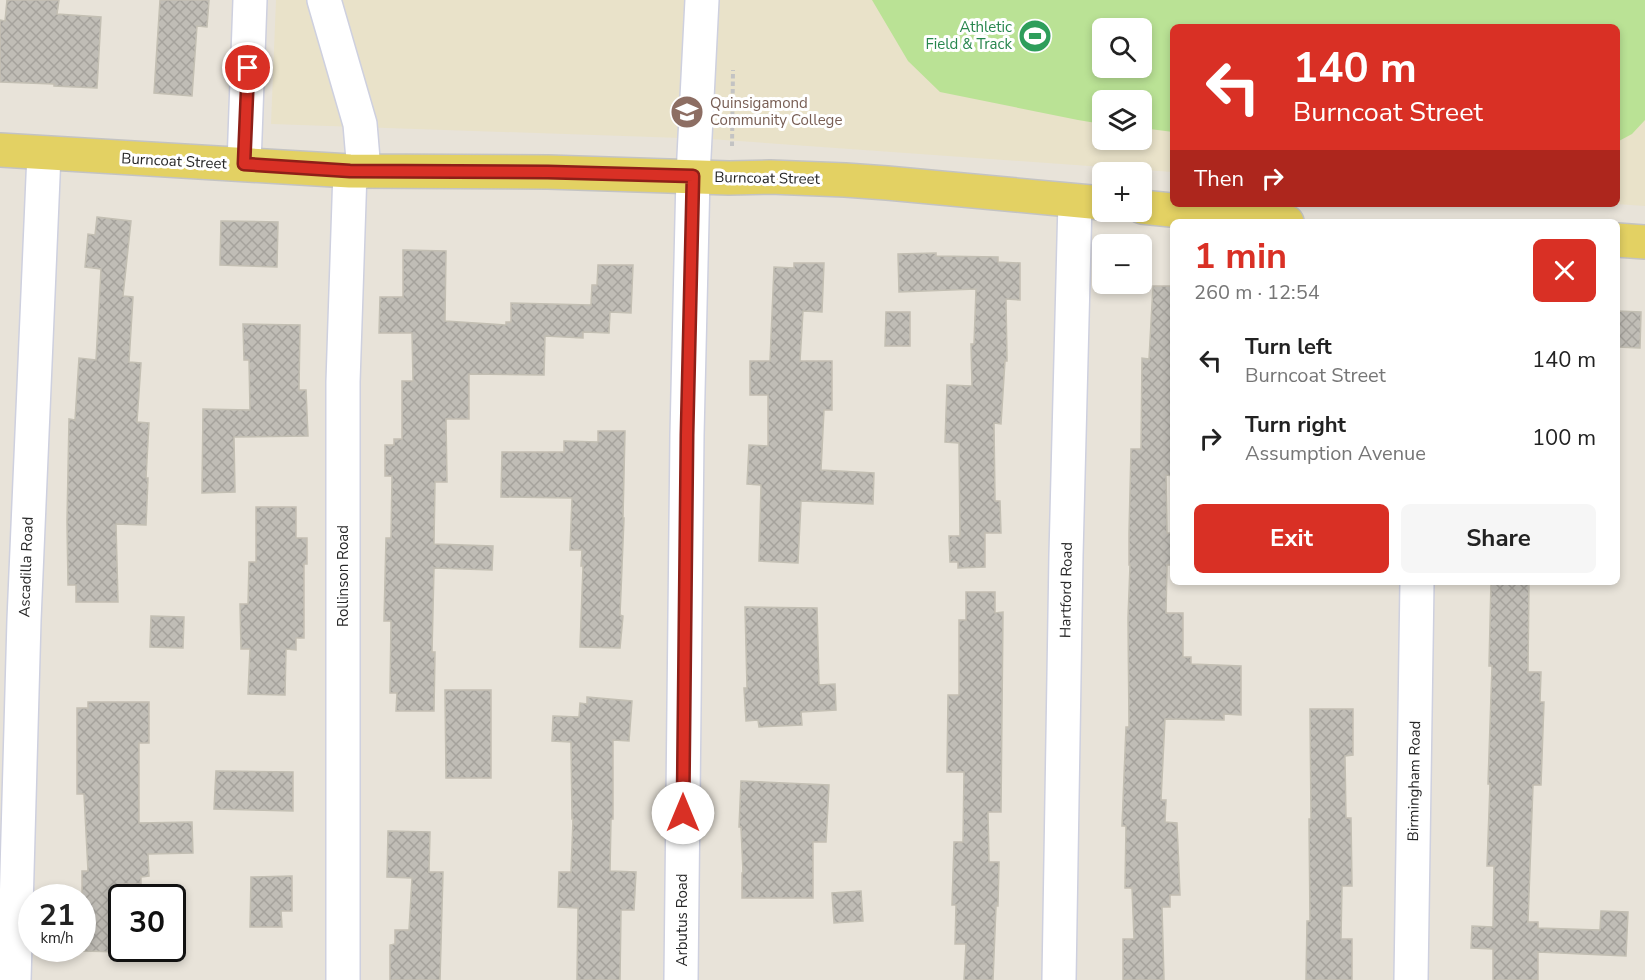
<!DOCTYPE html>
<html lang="en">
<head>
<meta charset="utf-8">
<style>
  :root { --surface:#fff; --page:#f6f6f6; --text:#222; --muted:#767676; --accent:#d93025 }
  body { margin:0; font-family:"Nunito Sans",sans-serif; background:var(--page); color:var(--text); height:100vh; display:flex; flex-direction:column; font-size:22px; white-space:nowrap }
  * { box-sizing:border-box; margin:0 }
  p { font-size:20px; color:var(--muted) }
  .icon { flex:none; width:33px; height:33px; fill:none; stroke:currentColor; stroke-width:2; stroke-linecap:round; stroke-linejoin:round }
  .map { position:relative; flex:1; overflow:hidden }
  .sheet { position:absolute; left:1170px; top:219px; width:450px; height:366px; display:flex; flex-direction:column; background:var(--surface); border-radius:9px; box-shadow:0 3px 9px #0003 }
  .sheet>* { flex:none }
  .guide { position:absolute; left:1170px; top:24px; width:450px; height:183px; border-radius:9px; box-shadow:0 3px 9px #0003; background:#d93025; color:#fff; overflow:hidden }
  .fabs { position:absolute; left:1092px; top:18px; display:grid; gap:12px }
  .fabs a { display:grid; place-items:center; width:60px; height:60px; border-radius:9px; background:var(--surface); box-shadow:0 3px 9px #0003; font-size:30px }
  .speed { position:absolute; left:18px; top:884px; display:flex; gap:12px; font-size:30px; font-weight:700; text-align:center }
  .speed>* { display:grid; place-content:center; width:78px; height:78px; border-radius:50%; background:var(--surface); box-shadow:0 3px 9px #0003; line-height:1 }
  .speed small { font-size:15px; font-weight:400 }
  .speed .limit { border:3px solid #111; border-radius:9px; background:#fff; color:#111 }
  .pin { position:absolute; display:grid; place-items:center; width:51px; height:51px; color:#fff; margin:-26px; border:3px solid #fff; border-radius:50%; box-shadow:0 2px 6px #0007 }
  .me { position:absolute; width:66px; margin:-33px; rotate:0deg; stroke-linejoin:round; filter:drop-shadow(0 0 4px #0008) }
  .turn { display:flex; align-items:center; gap:21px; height:126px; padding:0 24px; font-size:27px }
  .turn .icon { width:78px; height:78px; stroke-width:2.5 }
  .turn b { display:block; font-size:42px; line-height:51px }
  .then { display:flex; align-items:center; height:57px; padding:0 24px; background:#0003; gap:12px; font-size:22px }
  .round { display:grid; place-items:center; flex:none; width:63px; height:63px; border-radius:9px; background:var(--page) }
  .headline { display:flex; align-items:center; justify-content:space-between; height:102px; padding:0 24px }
  h1 { font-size:36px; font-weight:700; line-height:45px; color:var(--accent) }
  .button { display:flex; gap:12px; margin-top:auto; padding:12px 24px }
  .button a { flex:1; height:69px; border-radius:9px; background:var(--accent); color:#fff; font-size:24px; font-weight:700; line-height:69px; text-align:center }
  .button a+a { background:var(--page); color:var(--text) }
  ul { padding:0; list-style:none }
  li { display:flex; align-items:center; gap:18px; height:78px; padding:0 24px }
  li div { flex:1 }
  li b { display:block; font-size:22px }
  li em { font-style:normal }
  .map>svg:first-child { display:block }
  .education { fill:#e9e2c9; fill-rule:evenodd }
  .pitch { fill:#bae295; fill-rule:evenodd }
  .building { fill:url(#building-cross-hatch); stroke:#c3bfb3; stroke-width:1.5 }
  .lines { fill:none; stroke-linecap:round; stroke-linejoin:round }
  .minor-casing { stroke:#ced0df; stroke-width:36 }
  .major-casing { stroke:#c3c3c3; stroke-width:36 }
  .path { stroke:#c3c3c3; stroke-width:4; stroke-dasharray:4.5 3; stroke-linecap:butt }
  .minor { stroke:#fff; stroke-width:33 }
  .major { stroke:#e3d163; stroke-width:33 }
  .route-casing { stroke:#8d1f18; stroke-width:15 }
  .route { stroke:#d93025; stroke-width:10 }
  .labels { text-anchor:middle; stroke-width:6; stroke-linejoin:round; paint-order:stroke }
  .leisure-label { font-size:15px; fill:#27864d; stroke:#fff; text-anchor:end }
  .education-label { font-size:15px; fill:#785e54; stroke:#fff; text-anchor:start }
  .street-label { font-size:15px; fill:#272727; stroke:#fff }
</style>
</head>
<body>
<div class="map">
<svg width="1645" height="980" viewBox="0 0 1645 980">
  <defs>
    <pattern id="building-cross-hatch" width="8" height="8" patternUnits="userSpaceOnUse" patternTransform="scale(1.5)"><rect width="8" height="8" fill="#c0bdb6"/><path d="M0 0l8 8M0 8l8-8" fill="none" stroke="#a5a29c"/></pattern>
  </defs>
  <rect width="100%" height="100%" fill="#e8e3d9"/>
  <path class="education" d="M 276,0 L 1645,0 L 1645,206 L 1616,204 L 1617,27 L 1173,27 L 1173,172 L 710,139 L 271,124 ZM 1102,28 L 1142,28 L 1142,68 L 1102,68 ZM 1102,100 L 1142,100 L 1142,140 L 1102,140 Z"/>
  <path class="pitch" d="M 872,0 L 1645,0 L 1645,120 L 1632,134 L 1617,142 L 1617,27 L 1173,27 L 1173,132 L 1142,128 L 1142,100 L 1102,100 L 1102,124 L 1078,120 L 940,92 L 908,61 ZM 1102,28 L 1142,28 L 1142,68 L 1102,68 Z"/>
  <path class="building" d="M 7,0 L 59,0 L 57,14 L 101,17 L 97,88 L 54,86 L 54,84 L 0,82 L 0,20 L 5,21 Z
    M 160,0 L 209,0 L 207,27 L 197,26 L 192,96 L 154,93 Z
    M 97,217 L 131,221 L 123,296 L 133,297 L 129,362 L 141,363 L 137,422 L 149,423 L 146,478 L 148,478 L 146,525 L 116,524 L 118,602 L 76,602 L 76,585 L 68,585 L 67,522 L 69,419 L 75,420 L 79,358 L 96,360 L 101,269 L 85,267 L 88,234 L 95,235 Z
    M 221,221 L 278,222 L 277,267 L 220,265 Z
    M 403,250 L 446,251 L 445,321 L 506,325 L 506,322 L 511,322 L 511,303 L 591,305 L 592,285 L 597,285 L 598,265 L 633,265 L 631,313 L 610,312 L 609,333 L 583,332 L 583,338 L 545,336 L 544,375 L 469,374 L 469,419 L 446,419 L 447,482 L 435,482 L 434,544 L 493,546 L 492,570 L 434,568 L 432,652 L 435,652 L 434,711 L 396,711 L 397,693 L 390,693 L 391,621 L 384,621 L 386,538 L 391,538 L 392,476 L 385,476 L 385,445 L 394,445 L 394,439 L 402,439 L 402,381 L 413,381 L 412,333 L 379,333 L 380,297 L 403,297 Z
    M 936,253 L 936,256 L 998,257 L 998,262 L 1020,263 L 1020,300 L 1006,299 L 1007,361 L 1005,361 L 1001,424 L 994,423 L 995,501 L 1000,501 L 1001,533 L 985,533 L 985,567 L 958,568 L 958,562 L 950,562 L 949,536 L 960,536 L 959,443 L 945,442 L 947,385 L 972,386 L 971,344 L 974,344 L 976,289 L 899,292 L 898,254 Z
    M 794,263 L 824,263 L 822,312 L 803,311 L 800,361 L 832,361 L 832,410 L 824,410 L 821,470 L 874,473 L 873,504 L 801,501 L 798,563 L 759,561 L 761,485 L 747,484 L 749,445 L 768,446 L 768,395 L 750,395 L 750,361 L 770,361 L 774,267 L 794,268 Z
    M 1153,286 L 1173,286 L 1173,476 L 1166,475 L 1167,533 L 1173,533 L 1173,565 L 1167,565 L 1166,613 L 1183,613 L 1183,657 L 1191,657 L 1191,664 L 1241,666 L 1241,715 L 1224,714 L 1224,720 L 1165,719 L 1161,800 L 1166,800 L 1165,822 L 1177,823 L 1180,895 L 1170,895 L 1170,907 L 1162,907 L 1164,980 L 1123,980 L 1123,939 L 1134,939 L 1132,888 L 1125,888 L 1126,826 L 1122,826 L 1126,727 L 1129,727 L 1128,618 L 1130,565 L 1129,565 L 1129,533 L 1131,449 L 1141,449 L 1142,358 L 1149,359 Z
    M 1617,311 L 1641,312 L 1640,348 L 1617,347 Z
    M 886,312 L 910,312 L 910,346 L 885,346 Z
    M 243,324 L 300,325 L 299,390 L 306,390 L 308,436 L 234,437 L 235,492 L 202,493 L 203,409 L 250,410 L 249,360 L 244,360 Z
    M 598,431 L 625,431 L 623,518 L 624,518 L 620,615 L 623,616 L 620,648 L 580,647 L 583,566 L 581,566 L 582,550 L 570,550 L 572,498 L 501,497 L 502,452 L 564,452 L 564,441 L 598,442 Z
    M 256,507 L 296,507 L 296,538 L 307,538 L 307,564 L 304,564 L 304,638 L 296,638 L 296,650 L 286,649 L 285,695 L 248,694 L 250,649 L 241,649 L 240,604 L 248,604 L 249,562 L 256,562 Z
    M 1491,582 L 1529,582 L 1528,672 L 1541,672 L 1540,702 L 1544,702 L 1541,785 L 1533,785 L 1528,922 L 1538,922 L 1538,928 L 1600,930 L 1601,911 L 1628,912 L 1626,956 L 1538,952 L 1538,980 L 1493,980 L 1493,949 L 1471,948 L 1472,926 L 1493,927 L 1494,866 L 1487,866 L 1490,784 L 1488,784 L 1492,666 L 1489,666 Z
    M 966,592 L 995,592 L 995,613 L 1003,612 L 1001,812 L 988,812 L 989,862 L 999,862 L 998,906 L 996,906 L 993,980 L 964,980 L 966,944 L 955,944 L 956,905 L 952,905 L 954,842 L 963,842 L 964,772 L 947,772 L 948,695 L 959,695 L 959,620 L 966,620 Z
    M 745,607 L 817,608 L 819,685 L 835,684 L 836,710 L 801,712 L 802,725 L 759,727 L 758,720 L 746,721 L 744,688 L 747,688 Z
    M 151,616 L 184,617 L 183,648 L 150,647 Z
    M 445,690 L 491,690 L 491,778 L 446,778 Z
    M 587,697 L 632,701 L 629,741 L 613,740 L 613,819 L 611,819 L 610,871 L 636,872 L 634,910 L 621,910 L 620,980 L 577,980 L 578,908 L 558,907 L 559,872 L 571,872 L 573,819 L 572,819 L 571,742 L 552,741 L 553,716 L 579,717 L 580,703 L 587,704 Z
    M 88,702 L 149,702 L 149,743 L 139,743 L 139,823 L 192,822 L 193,853 L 148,854 L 149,876 L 141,877 L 141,884 L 122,884 L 122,952 L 82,951 L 82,871 L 88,871 L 84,794 L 77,794 L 77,708 L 88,708 Z
    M 1310,709 L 1353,709 L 1353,755 L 1345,756 L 1346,818 L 1351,818 L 1352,886 L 1342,886 L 1341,939 L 1352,939 L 1352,980 L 1306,980 L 1307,921 L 1310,921 L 1309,819 L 1311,819 Z
    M 216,771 L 293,772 L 293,811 L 214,809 Z
    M 741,781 L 829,785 L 826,842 L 813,842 L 813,898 L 742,898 L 742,873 L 743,873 L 741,827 L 739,827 Z
    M 388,831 L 430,832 L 429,872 L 443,872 L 440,980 L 390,980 L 390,945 L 395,944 L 395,930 L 409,930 L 412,878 L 387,877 Z
    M 292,876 L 292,911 L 281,911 L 282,927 L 250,927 L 251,877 Z
    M 861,891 L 863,921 L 834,923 L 832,893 Z"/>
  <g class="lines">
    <defs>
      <path id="minor" d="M 324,0 L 360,124 L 364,171
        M 244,164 L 250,0
        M 14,980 L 24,620 L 44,154
        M 343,980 L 343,382 L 350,171
        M 681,980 L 687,435 L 693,176 L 702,0
        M 1059,980 L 1066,555 L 1075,201
        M 1411,980 L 1417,582"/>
      <path id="major" d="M 0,150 L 350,171 L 548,172 L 729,178 L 770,177 L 845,180 L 887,183 L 1102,203
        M 1142,207 L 1287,222
        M 1617,240 L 1645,242"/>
    </defs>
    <use href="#minor" class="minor-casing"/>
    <use href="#major" class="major-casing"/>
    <path class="path" d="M 732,146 L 733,70"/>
    <use href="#minor" class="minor"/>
    <use href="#major" class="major"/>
  </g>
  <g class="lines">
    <defs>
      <path id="route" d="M 248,68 L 244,164 L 350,171 L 548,172 L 693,176 L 687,435 L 683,813"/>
    </defs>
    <use href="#route" class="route-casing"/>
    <use href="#route" class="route"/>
  </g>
  <defs>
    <symbol id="stadium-disc" viewBox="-11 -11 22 22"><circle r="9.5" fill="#2e9e5b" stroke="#fff"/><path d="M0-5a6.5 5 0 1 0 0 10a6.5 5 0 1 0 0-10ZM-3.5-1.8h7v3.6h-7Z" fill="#fff"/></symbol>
    <symbol id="university-disc" viewBox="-11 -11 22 22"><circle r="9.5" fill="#8d6e63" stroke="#fff"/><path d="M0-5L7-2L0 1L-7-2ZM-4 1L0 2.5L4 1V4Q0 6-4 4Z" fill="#fff"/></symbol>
  </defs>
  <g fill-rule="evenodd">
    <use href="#stadium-disc" x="1016" y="17" width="38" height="38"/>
    <use href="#university-disc" x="668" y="93" width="38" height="38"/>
  </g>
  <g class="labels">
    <g class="leisure-label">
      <text x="1012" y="32">Athletic<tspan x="1012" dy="17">Field &amp; Track</tspan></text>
    </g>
    <g class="education-label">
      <text x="710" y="108">Quinsigamond<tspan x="710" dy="17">Community College</tspan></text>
    </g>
    <g class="street-label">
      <text transform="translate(174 161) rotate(3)" y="5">Burncoat Street</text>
      <text transform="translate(767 178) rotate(1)" y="5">Burncoat Street</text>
      <text transform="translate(26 567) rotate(-88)" y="5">Ascadilla Road</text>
      <text transform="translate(343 576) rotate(-90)" y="5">Rollinson Road</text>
      <text transform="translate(1066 590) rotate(-89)" y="5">Hartford Road</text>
      <text transform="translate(1414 781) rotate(-89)" y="5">Birmingham Road</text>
      <text transform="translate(682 920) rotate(-90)" y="5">Arbutus Road</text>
    </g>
  </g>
</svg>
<div class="fabs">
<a><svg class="icon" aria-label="search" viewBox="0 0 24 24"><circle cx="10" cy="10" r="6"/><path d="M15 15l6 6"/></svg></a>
<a><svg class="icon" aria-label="layers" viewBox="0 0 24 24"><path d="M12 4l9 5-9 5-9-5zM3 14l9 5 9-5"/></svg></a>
<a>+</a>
<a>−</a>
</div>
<div class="speed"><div>21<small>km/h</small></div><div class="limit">30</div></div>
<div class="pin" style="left:248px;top:68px;background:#d93025"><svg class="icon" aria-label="arrive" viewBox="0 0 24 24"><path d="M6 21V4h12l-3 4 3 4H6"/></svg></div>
<svg class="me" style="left:683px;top:813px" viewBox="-20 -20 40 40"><circle r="19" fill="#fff"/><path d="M0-13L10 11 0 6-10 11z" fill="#d93025"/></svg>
<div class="guide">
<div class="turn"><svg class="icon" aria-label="left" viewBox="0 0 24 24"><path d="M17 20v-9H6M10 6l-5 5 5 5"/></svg><div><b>140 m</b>Burncoat Street</div></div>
<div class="then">Then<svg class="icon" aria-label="right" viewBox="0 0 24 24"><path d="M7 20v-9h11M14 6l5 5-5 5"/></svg></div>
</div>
<section class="sheet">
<div class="headline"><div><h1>1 min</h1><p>260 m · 12:54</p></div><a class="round" style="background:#d93025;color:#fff"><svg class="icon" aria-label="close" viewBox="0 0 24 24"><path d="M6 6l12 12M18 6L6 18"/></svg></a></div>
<ul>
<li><svg class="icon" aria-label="left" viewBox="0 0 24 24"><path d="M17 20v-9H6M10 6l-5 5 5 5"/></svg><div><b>Turn left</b><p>Burncoat Street</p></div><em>140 m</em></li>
<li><svg class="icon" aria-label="right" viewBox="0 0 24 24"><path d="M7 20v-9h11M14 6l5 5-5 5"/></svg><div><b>Turn right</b><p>Assumption Avenue</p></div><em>100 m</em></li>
</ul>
<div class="button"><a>Exit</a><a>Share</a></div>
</section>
</div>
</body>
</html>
